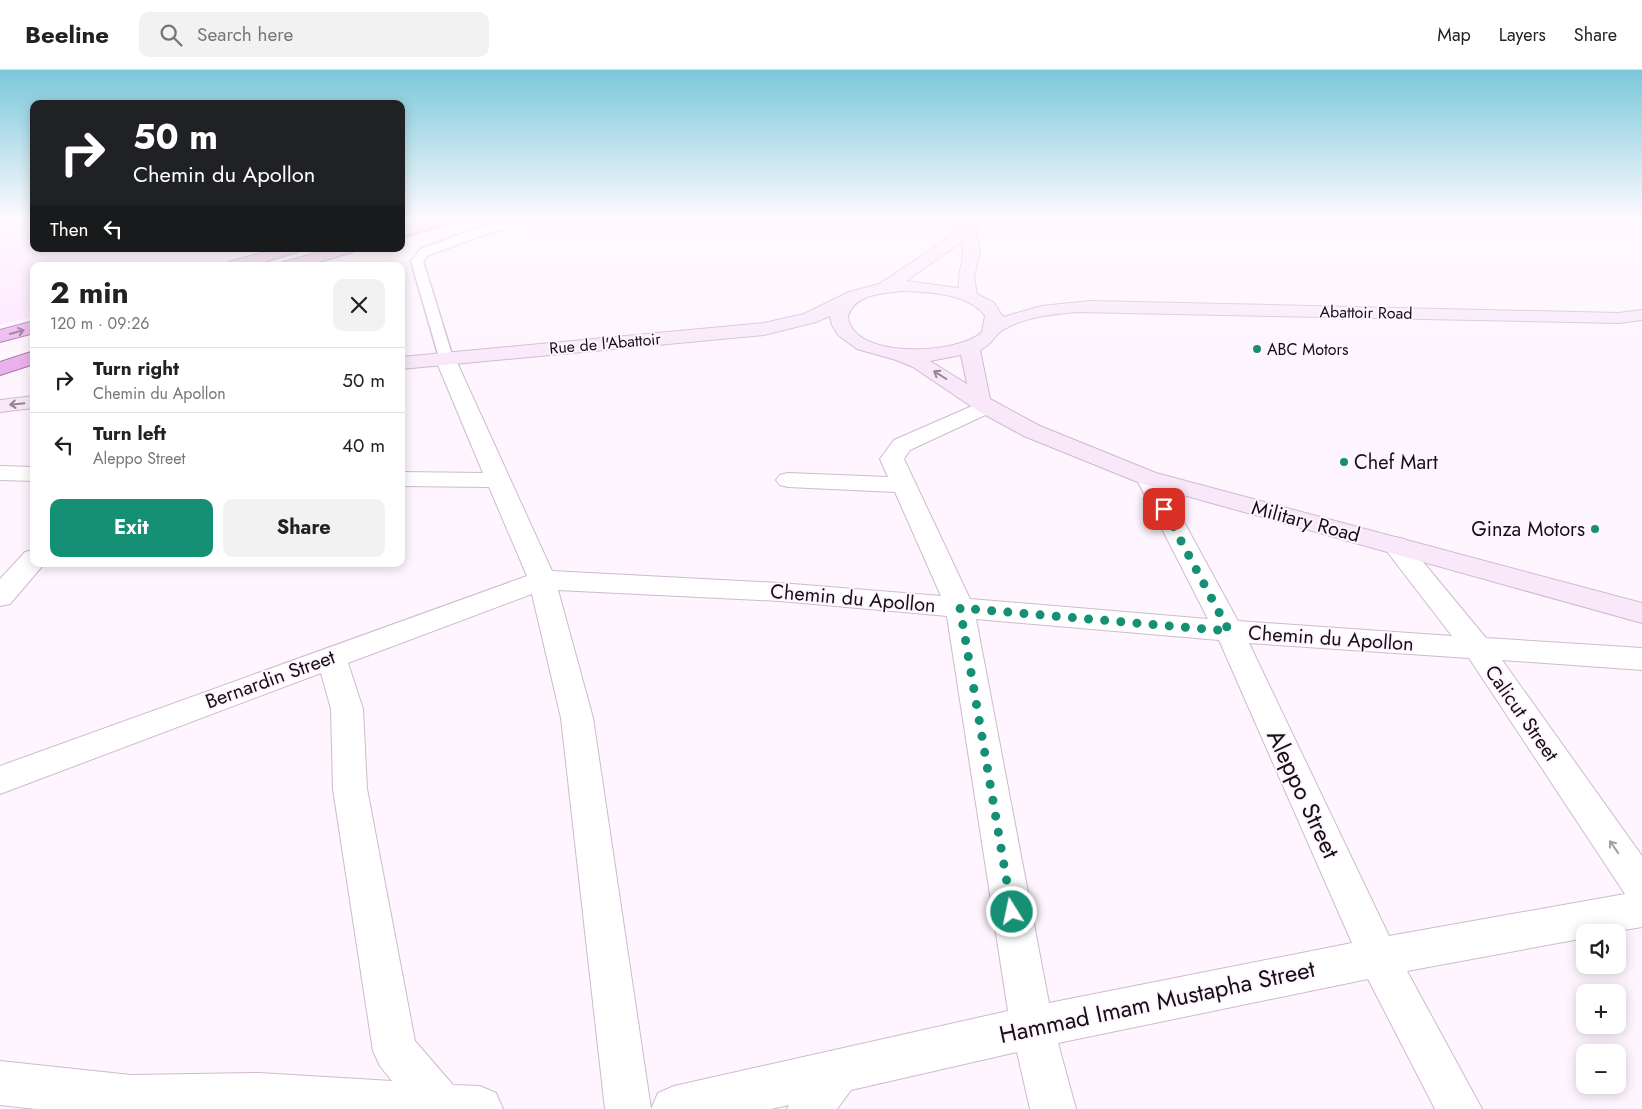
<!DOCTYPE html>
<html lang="en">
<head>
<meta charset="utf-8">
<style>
  :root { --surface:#fff; --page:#f2f2f2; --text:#222; --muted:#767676; --line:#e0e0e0; --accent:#159075 }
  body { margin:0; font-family:Jost,sans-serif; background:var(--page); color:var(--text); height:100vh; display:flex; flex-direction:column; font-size:19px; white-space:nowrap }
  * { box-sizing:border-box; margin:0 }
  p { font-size:16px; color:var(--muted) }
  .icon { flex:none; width:28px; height:28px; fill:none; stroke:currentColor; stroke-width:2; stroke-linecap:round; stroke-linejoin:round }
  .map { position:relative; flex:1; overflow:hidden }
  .side { position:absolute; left:30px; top:192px; width:375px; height:305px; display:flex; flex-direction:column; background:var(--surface); border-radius:10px; box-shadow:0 2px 12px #0003 }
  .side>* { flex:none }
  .banner { position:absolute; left:30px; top:30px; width:375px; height:152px; border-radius:10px; box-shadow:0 2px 12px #0003; background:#202124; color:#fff; overflow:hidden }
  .controls { position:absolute; left:1576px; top:854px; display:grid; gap:10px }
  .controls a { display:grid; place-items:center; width:50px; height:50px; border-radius:10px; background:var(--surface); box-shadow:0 2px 12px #0003; font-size:25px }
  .pin { position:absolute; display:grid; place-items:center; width:42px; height:42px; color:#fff; margin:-21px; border-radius:10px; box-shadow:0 2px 8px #0006 }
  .me { position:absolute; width:55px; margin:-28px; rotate:350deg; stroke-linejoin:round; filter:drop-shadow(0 0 4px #0008) }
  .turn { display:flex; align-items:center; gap:18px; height:105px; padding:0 20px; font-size:22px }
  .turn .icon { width:65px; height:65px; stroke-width:2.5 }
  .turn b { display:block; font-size:35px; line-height:42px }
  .then { display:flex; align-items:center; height:48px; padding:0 20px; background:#0003; gap:10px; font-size:19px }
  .round { display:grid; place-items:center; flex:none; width:52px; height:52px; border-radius:10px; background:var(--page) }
  .overview { display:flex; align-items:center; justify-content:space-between; height:85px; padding:0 20px }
  h1 { font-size:30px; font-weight:700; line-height:38px }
  .primary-button { display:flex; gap:10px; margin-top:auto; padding:10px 20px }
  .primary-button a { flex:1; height:58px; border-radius:10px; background:var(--accent); color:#fff; font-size:20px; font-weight:700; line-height:58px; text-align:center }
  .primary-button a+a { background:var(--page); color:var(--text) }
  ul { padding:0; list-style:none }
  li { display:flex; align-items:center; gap:15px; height:65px; padding:0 20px; border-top:1px solid var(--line) }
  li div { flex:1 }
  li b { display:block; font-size:19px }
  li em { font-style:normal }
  header { display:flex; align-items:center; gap:30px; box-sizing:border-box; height:70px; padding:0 25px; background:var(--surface); border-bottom:1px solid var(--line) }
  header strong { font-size:24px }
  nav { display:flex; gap:28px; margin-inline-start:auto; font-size:18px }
  .search { width:350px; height:45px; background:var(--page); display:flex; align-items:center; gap:12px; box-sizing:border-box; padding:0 18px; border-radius:10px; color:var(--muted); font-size:19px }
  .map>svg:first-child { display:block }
  .built { fill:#fee3ff }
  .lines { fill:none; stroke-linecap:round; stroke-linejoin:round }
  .lane-casing { stroke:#cfbacf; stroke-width:3 }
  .street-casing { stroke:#cfbacf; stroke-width:2 }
  .secondary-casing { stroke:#cfbacf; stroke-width:2 }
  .highway-casing { stroke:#a078a1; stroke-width:2 }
  .lane { fill:#fff; fill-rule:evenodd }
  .street { fill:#fff; fill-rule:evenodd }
  .secondary { fill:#f9e8fa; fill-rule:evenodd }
  .highway { fill:#ebb1ed; fill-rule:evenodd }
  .oneway { stroke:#8b688c }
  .oneway2 { stroke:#928693 }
  .oneway3 { stroke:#a19fa1 }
  .route { stroke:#159075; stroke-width:9; stroke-dasharray:0 16.2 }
  .poi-dot { fill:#159075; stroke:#fef5fe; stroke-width:2 }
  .labels { text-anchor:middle; stroke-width:4; stroke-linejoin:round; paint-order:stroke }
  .far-street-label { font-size:16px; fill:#150e15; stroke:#fef5fe }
  .far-poi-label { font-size:16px; fill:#150e15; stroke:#fef5fe; text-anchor:start }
  .poi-label { font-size:20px; fill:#150e15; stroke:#fef5fe; text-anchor:start }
  .street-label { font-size:20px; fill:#150e15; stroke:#fef5fe }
  .near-street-label { font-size:24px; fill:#150e15; stroke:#fef5fe }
</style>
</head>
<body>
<header>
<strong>Beeline</strong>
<div class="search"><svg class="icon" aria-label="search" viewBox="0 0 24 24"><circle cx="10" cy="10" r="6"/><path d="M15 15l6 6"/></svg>Search here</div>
<nav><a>Map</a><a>Layers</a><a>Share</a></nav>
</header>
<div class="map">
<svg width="1642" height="1039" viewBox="0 0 1642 1039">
  <rect width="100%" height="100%" fill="#fef5fe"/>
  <path class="built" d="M 0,149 L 34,149 L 34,179 L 267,179 L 206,196 L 34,196 L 34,246 L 0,255 Z"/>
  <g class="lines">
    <defs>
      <path id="lane" d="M 517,149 L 535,149 L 533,151 L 480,166 L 429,185 L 423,191 L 453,288 L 445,293 L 440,291 L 411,191 L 421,179 L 472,160 Z"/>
      <path id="street" d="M 445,282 L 452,284 L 455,288 L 552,501 L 780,513 L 941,526 L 895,422 L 788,417 L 780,415 L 776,410 L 780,405 L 788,403 L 888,407 L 880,389 L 894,370 L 986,330 L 994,331 L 997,336 L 994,341 L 910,380 L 904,389 L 970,529 L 1208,549 L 1136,408 L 1140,403 L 1148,401 L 1156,403 L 1160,408 L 1238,551 L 1452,566 L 1382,475 L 1386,469 L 1395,467 L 1404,469 L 1486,568 L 1642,578 L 1642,600 L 1502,590 L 1642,786 L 1642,857 L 1612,862 L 1585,862 L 1585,868 L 1407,901 L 1482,1039 L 1435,1039 L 1368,909 L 1058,973 L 1076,1039 L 1030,1039 L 1017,982 L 851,1020 L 837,1039 L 787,1039 L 789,1035 L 771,1039 L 651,1039 L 658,1023 L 674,1016 L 1008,941 L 947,546 L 780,531 L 558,520 L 593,648 L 651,1039 L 605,1039 L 561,648 L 532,524 L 348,593 L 363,639 L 367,719 L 415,971 L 453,1015 L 480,1016 L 496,1023 L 503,1039 L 36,1039 L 0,1035 L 0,991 L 131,1005 L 259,1003 L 392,1011 L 380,996 L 373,981 L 333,719 L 331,639 L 321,603 L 0,724 L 0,696 L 527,506 L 489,417 L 401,416 L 401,402 L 483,403 L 435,288 L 438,284 ZM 976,549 L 1219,570 L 1352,873 L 1049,933 ZM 1249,573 L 1469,588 L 1625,824 L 1389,866 Z
        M 0,396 L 34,397 L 34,411 L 0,410 Z
        M 34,480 L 34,494 L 44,494 L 10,534 L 0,536 L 0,509 L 25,482 Z"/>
      <path id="secondary" d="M 968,149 L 983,149 L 975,159 L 980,181 L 974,207 L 977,224 L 994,233 L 1003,247 L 1041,236 L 1091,231 L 1619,243 L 1642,240 L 1642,250 L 1619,253 L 1077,242 C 1053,244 1024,247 1003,260 C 994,265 992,275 980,280 L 990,329 L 1040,356 L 1156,403 L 1642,533 L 1642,553 L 1140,413 L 1024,366 L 978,341 L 913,297 L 896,290 L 857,279 L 838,265 L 832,255 L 830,246 L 816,252 L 764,265 L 401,299 L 401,287 L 764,253 L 804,244 L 849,222 L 879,214 L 940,174 ZM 962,172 C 966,187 957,202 959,218 L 906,211 ZM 903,221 C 928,222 969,223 985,246 L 982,262 C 958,285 851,290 848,246 C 855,224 883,223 903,221 ZM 961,285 L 967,314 L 930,291 Z
        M 34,326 L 34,338 L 0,342 L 0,330 Z"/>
      <path id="highway" d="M 434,149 L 456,149 L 454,152 L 401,168 L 401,158 Z
        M 949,149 L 966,149 L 977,157 L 974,160 L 964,160 Z
        M 276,179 L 300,179 L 298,182 L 251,196 L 226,196 L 228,192 Z
        M 331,179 L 355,179 L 353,182 L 306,196 L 281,196 L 283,192 Z
        M 34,251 L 34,263 L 0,272 L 0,260 Z
        M 34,281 L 34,294 L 0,305 L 0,292 Z"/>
    </defs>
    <use href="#lane" class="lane-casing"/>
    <use href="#street" class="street-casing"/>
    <use href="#secondary" class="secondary-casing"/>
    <use href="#highway" class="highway-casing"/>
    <use href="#lane" class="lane"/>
    <use href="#street" class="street"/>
    <use href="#secondary" class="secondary"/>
    <use href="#highway" class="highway"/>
  </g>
  <defs><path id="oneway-shaft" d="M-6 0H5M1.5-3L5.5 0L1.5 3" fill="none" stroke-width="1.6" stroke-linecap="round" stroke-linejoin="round" transform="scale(1.25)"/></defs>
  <use class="oneway" href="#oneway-shaft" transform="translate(17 262) rotate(-16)"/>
  <g class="oneway2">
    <use href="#oneway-shaft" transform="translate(940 305) rotate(-148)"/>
    <use href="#oneway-shaft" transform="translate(17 334) rotate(174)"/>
  </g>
  <use class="oneway3" href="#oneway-shaft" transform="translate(1614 777) rotate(-125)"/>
  <linearGradient id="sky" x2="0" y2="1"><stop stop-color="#7bc8da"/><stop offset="0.51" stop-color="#fffaff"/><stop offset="1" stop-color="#fffaff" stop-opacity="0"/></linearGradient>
  <rect width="1642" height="294" fill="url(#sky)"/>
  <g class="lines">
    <path class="route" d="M 1012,842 L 960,538 L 1229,561 L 1164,439"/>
  </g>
  <g class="poi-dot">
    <circle cx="1257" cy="279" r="5"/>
    <circle cx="1344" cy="392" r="5"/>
    <circle cx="1595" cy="459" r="5"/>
  </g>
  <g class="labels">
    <g class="far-street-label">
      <text transform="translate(1366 242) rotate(1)" y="6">Abattoir Road</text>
      <text transform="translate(605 273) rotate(-5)" y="6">Rue de l'Abattoir</text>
    </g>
    <g class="far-poi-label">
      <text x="1267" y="285">ABC Motors</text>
    </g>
    <g class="poi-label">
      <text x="1354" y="399">Chef Mart</text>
      <text x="1585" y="466" text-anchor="end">Ginza Motors</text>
    </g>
    <g class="street-label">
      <text transform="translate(1306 451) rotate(15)" y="7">Military Road</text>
      <text transform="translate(853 528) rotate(5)" y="7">Chemin du Apollon</text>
      <text transform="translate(1331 568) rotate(4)" y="7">Chemin du Apollon</text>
      <text transform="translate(270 609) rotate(-20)" y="7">Bernardin Street</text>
      <text transform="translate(1522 643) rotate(55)" y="7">Calicut Street</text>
    </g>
    <g class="near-street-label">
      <text transform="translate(1303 724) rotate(65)" y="8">Aleppo Street</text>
      <text transform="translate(1157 932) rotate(-12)" y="8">Hammad Imam Mustapha Street</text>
    </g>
  </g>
</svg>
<div class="controls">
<a><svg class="icon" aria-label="sound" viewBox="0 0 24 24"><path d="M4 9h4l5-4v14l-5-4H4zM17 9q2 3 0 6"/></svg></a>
<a>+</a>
<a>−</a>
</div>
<div class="pin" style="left:1164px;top:439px;background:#d93025"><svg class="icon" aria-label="arrive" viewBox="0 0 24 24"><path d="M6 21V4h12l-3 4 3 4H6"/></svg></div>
<svg class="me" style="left:1012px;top:842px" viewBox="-20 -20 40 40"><circle r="17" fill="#159075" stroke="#fff" stroke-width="3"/><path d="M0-11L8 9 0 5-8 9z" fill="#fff"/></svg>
<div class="banner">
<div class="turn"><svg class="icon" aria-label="right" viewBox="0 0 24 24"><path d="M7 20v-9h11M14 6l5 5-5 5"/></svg><div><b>50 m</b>Chemin du Apollon</div></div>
<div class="then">Then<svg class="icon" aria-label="left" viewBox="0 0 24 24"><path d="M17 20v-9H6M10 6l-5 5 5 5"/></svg></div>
</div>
<section class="side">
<div class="overview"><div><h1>2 min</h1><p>120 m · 09:26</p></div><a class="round"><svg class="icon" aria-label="close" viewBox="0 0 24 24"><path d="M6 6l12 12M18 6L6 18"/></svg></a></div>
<ul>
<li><svg class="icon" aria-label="right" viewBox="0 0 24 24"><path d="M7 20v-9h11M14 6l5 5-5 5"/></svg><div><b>Turn right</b><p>Chemin du Apollon</p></div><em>50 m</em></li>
<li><svg class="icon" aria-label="left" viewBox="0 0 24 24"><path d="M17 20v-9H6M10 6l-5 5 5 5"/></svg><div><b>Turn left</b><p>Aleppo Street</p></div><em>40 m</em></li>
</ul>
<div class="primary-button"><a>Exit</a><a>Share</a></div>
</section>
</div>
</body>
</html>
